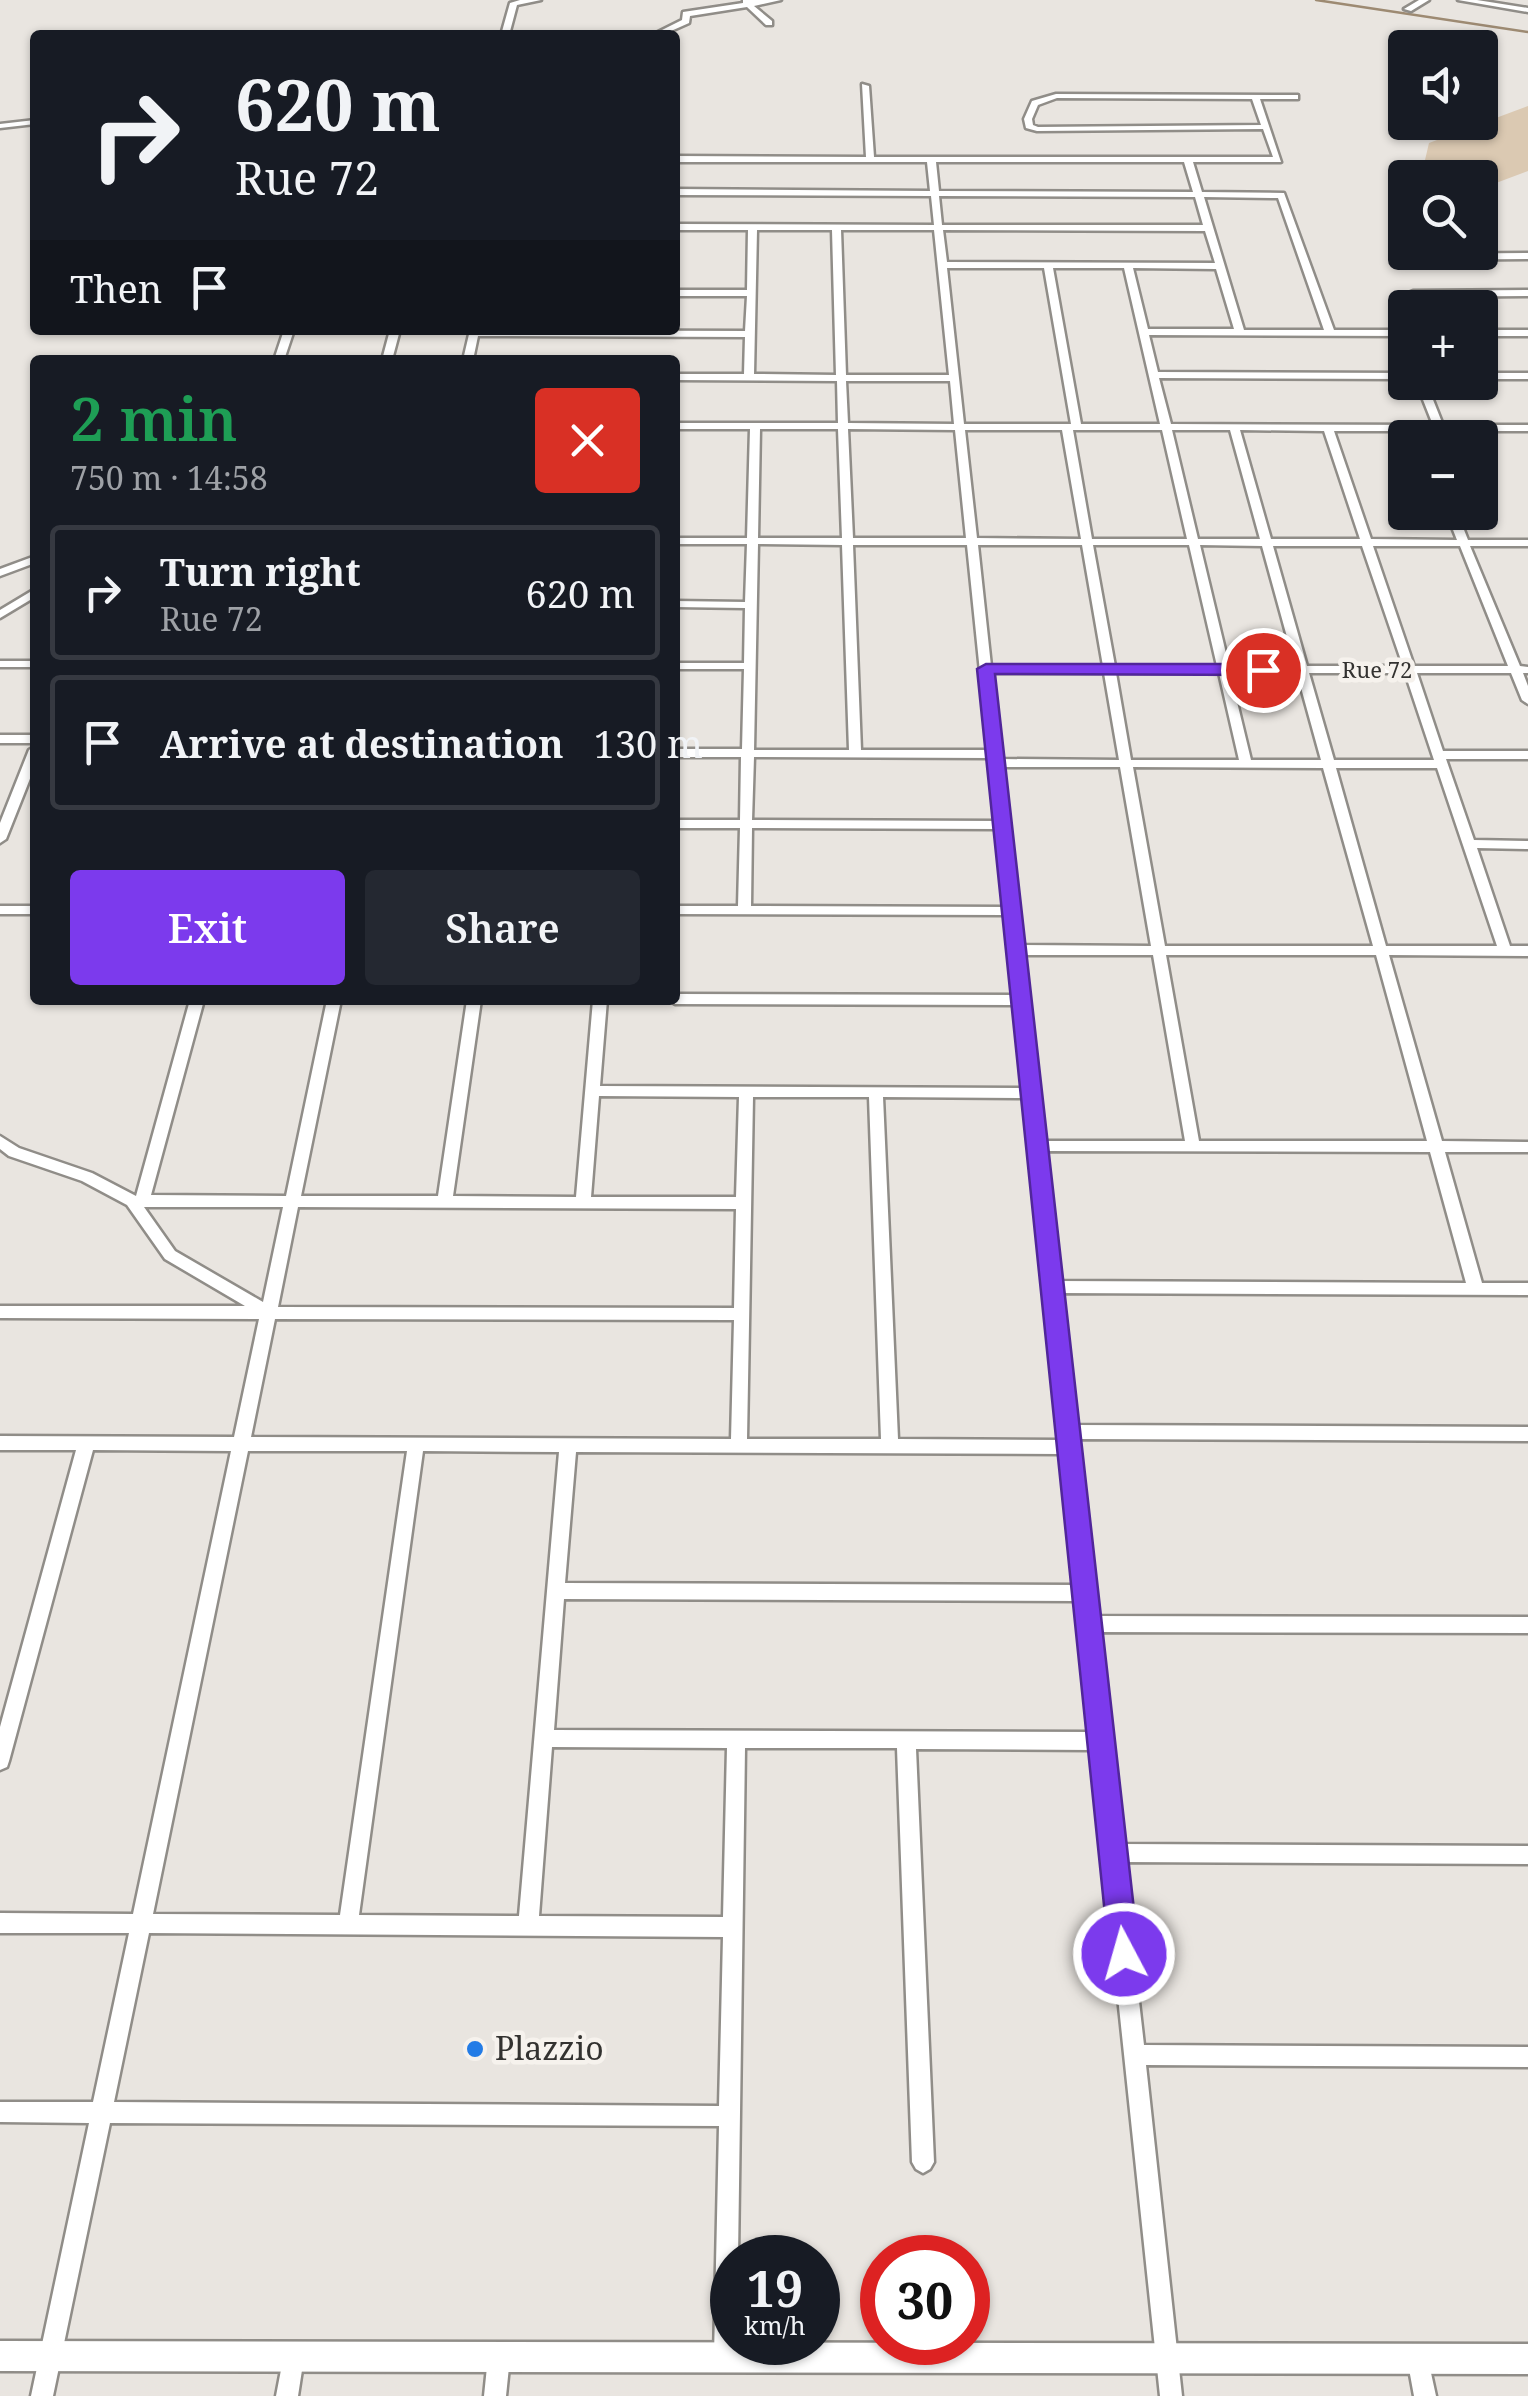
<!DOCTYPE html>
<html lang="en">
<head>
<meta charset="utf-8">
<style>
  :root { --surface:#171b24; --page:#242831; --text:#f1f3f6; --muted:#9ea1a6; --line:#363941; --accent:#7c3aed }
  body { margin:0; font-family:"Noto Serif",serif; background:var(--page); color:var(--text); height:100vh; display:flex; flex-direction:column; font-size:38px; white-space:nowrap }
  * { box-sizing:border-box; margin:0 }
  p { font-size:32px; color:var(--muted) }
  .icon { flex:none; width:55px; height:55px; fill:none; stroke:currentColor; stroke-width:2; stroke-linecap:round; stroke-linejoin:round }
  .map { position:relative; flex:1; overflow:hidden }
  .side { position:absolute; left:30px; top:355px; width:650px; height:650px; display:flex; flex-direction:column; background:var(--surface); border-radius:10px; box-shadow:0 2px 8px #0004 }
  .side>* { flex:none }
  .guide { position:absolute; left:30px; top:30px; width:650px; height:305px; border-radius:10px; box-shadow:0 2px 8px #0004; background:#171b24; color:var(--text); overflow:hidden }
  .controls { position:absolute; left:1388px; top:30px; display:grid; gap:20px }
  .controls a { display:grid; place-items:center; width:110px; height:110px; border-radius:10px; background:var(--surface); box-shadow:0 2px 8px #0004; font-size:50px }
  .speed { position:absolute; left:710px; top:2235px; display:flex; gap:20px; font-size:50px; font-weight:700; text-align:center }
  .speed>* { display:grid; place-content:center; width:130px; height:130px; border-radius:50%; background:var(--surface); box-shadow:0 2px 8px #0004; line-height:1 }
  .speed small { font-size:25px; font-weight:400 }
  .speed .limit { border:15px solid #d22; background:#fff; color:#111 }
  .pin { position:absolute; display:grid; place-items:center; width:85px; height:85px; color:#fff; margin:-42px; border:5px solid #fff; border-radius:50%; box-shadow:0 2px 10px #0007 }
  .me { position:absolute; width:110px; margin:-55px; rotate:354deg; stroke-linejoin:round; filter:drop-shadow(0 0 8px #0008) }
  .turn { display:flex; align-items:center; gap:35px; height:210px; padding:0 40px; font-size:45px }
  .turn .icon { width:130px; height:130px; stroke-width:2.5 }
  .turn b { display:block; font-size:70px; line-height:85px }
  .then { display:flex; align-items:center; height:95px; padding:0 40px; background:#0003; gap:20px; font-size:38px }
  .round { display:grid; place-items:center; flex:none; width:105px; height:105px; border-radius:10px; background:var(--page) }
  .overview { display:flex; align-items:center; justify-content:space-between; height:170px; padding:0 40px }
  h1 { font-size:60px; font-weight:600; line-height:75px; color:#1e9e55 }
  .action { display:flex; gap:20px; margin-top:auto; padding:20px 40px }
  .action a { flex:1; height:115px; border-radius:10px; background:var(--accent); color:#fff; font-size:40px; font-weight:600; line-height:115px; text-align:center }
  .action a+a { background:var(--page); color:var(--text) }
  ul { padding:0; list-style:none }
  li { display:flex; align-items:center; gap:30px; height:135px; margin:0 20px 15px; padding:0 20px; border:5px solid var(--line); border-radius:10px }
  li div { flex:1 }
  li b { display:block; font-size:38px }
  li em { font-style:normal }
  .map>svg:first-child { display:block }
  .green { fill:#dbc9b2 }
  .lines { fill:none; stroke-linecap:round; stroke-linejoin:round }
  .stream { stroke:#9d8a72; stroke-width:2.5 }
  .street-casing { stroke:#908d88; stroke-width:5 }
  .secondary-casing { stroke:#908d88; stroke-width:5 }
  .street { fill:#fff; fill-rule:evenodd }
  .secondary { fill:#fff; fill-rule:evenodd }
  .route { fill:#7c3aed; stroke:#51269a; stroke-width:2.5 }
  .poi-dot { fill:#237ce6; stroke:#f6f2ed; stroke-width:4 }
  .labels { text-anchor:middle; stroke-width:9; stroke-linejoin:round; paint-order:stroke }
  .far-street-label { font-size:22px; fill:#333230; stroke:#f6f2ed }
  .near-poi-label { font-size:32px; fill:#333230; stroke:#f6f2ed; text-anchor:start }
</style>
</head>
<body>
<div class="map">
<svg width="1528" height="2396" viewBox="0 0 1528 2396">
  <rect width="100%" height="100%" fill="#e9e5e0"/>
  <path class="green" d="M 1528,106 L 1528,171 L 1480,189 L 1480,178 L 1421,177 L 1429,143 Z"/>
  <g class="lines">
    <path class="stream" d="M 1316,0 L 1528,32"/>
    <defs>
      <path id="street" d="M 520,0 L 541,0 L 517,5 L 509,35 L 501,35 L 510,3 Z
        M 743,0 L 781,0 L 754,6 L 772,21 L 772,25 L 766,25 L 747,7 L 690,16 L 689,23 L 662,35 L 652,35 L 682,20 L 683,12 L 743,3 Z
        M 1419,0 L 1429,0 L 1411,11 L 1404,9 Z
        M 1458,0 L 1477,0 L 1528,8 L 1528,12 Z
        M 862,84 L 869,86 L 874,157 L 1273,157 L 1263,129 L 1037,131 L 1026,128 L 1024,119 L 1032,101 L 1056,94 L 1298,95 L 1298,99 L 1260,99 L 1281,162 L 1193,162 L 1202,192 L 1284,193 L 1334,330 L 1405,330 L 1405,336 L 1149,335 L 1158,372 L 1405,373 L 1405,379 L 1159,378 L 1171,424 L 1433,425 L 1416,382 L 1426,382 L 1443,425 L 1528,425 L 1528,431 L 1334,431 L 1371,539 L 1457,540 L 1446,512 L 1457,512 L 1468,540 L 1528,540 L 1528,546 L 1470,546 L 1520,666 L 1528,667 L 1528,673 L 1523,673 L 1528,686 L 1528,704 L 1522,700 L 1511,673 L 1417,673 L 1443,751 L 1528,751 L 1528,759 L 1446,759 L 1474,840 L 1528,841 L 1528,849 L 1477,848 L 1510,946 L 1528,946 L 1528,956 L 1389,955 L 1442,1141 L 1528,1142 L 1528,1152 L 1445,1152 L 1482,1283 L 1528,1283 L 1528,1295 L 1060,1293 L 1075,1425 L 1528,1427 L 1528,1441 L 1077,1439 L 1096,1616 L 1528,1617 L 1528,1633 L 1098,1632 L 1121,1844 L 1528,1846 L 1528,1864 L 1123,1862 L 1144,2045 L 1528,2047 L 1528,2067 L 1146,2065 L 1182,2396 L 1160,2396 L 1092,1750 L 916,1749 L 934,2162 L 930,2169 L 923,2173 L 916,2169 L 912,2162 L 897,1748 L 745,1748 L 738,2258 L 732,2258 L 732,2342 L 736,2342 L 736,2357 L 733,2365 L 725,2368 L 717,2365 L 714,2357 L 719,2126 L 110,2123 L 53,2396 L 31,2396 L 89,2123 L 0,2122 L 0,2102 L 93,2102 L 129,1933 L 0,1933 L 0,1913 L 133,1914 L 231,1451 L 93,1450 L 9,1761 L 7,1767 L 0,1770 L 0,1727 L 76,1450 L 0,1450 L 0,1436 L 234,1437 L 259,1319 L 0,1318 L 0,1306 L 245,1306 L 165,1259 L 127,1205 L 82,1181 L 9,1156 L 0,1149 L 0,1136 L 19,1148 L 92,1173 L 136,1196 L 190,1000 L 204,1000 L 151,1195 L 286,1196 L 327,1000 L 341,1000 L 301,1196 L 438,1196 L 467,1000 L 481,1000 L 453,1196 L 576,1197 L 593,1000 L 607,1000 L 600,1086 L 1023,1088 L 1015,1005 L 675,1004 L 669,1000 L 675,1000 L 675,994 L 1014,995 L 1006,915 L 675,914 L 675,906 L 738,906 L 740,828 L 675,828 L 675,820 L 740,820 L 741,757 L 675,757 L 675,749 L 742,749 L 744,669 L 675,669 L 675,663 L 744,663 L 745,608 L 675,607 L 675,601 L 745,602 L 747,544 L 675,544 L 675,538 L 747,538 L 750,429 L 675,429 L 675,423 L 838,423 L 837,381 L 675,380 L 675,374 L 744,374 L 745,337 L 478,336 L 473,360 L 463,360 L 470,330 L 745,331 L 747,296 L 675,296 L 675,290 L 747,290 L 748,230 L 675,230 L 675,224 L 934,225 L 931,196 L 675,195 L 675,189 L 930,191 L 927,162 L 675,162 L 675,156 L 866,157 ZM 1057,98 L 1252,99 L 1261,125 L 1038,127 L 1033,125 L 1032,119 L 1038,105 ZM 936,162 L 1184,162 L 1193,192 L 939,191 ZM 939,196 L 1195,197 L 1203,225 L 942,225 ZM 1204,197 L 1278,198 L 1324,330 L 1244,330 ZM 757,230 L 832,230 L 836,375 L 754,374 ZM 841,230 L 934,230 L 949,375 L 846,375 ZM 943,230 L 1205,231 L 1215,263 L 947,262 ZM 947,268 L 1044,268 L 1071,424 L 964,424 ZM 1053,268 L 1124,268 L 1160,424 L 1081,424 ZM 1133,268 L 1216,269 L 1234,329 L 1148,329 ZM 846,381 L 950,381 L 954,424 L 848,423 ZM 760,429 L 838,429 L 842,538 L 758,538 ZM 848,429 L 955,430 L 966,538 L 853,538 ZM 965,430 L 1062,430 L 1081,539 L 977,538 ZM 1073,430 L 1162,430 L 1187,539 L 1092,539 ZM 1172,430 L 1230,430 L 1260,539 L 1198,539 ZM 1240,430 L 1324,431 L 1360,539 L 1271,539 ZM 758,544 L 842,545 L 849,750 L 754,750 ZM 853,545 L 967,545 L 988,750 L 861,750 ZM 978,545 L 1082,545 L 1103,666 L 991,666 ZM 1093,545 L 1189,545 L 1217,666 L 1115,666 ZM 1200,545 L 1262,546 L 1295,666 L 1229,666 ZM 1273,546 L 1362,546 L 1403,666 L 1307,666 ZM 1373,546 L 1460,546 L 1508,666 L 1414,666 ZM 992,673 L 1104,673 L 1119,760 L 1002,759 ZM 1116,673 L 1219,673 L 1239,760 L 1131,760 ZM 1230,673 L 1297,673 L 1321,760 L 1251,760 ZM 1309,673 L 1405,673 L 1434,760 L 1334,760 ZM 754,757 L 989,758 L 996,821 L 752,820 ZM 1002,767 L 1120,767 L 1151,946 L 1022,945 ZM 1133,767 L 1323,768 L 1373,946 L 1165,946 ZM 1336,768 L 1437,768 L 1497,946 L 1386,946 ZM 752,828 L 997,829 L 1005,907 L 751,906 ZM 1023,955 L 1153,955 L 1185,1141 L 1044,1141 ZM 1166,955 L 1376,955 L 1427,1141 L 1199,1141 ZM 599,1096 L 739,1097 L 736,1197 L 591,1197 ZM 753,1097 L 869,1097 L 881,1439 L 747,1439 ZM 883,1097 L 1025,1098 L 1060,1440 L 898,1439 ZM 1045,1151 L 1430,1152 L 1466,1283 L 1059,1281 ZM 144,1207 L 283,1207 L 263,1302 L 175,1251 ZM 298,1207 L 736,1209 L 734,1308 L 278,1307 ZM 275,1319 L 734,1320 L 731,1439 L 251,1437 ZM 248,1451 L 407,1451 L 340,1915 L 153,1914 ZM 423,1451 L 559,1452 L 519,1916 L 359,1915 ZM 576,1452 L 1062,1454 L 1075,1585 L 565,1583 ZM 564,1599 L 1077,1601 L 1091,1732 L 554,1730 ZM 552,1747 L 727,1748 L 723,1917 L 539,1916 ZM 149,1933 L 723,1937 L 719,2106 L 114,2102 Z
        M 35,120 L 35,124 L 0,128 L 0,124 Z
        M 1528,253 L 1528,259 L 1412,260 L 1407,257 L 1412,254 Z
        M 1528,290 L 1528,296 L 1413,297 L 1411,298 L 1412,308 L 1405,308 L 1405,310 L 1402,308 L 1401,296 L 1413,291 Z
        M 284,330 L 294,330 L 284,360 L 274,360 Z
        M 390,330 L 400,330 L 392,360 L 382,360 Z
        M 1480,330 L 1528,330 L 1528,336 L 1480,336 Z
        M 1480,373 L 1528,373 L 1528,379 L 1480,379 Z
        M 35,556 L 35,563 L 0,576 L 0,569 Z
        M 35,589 L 35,597 L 0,618 L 0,610 Z
        M 0,661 L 35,661 L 35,667 L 0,667 Z
        M 0,735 L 35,735 L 35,743 L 0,743 Z
        M 35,746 L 35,766 L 6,839 L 0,843 L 0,823 L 29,750 Z
        M 0,906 L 35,906 L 35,914 L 0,914 Z
        M 293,2346 L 301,2349 L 304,2357 L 298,2396 L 276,2396 L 285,2349 Z
        M 499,2346 L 507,2349 L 510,2357 L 506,2396 L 484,2396 L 488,2357 L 491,2349 Z
        M 1418,2347 L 1426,2350 L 1436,2396 L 1414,2396 L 1407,2358 L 1410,2350 Z"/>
      <path id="secondary" d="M 0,2341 L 1528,2344 L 1528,2374 L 0,2371 Z"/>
    </defs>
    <use href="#street" class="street-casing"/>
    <use href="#secondary" class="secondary-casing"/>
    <use href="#street" class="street"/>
    <use href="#secondary" class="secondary"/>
  </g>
  <path class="route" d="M 986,664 L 1263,664 L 1272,670 L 1263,675 L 995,674 L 1139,1954 L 1134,1965 L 1124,1969 L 1113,1965 L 1109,1954 L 977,669 Z"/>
  <circle class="poi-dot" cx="475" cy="2049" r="10"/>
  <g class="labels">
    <g class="far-street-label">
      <text x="1377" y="678">Rue 72</text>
    </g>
    <g class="near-poi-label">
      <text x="495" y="2060">Plazzio</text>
    </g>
  </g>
</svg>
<div class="controls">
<a><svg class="icon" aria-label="sound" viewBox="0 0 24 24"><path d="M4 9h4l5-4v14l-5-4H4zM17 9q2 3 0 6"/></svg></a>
<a><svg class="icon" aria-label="search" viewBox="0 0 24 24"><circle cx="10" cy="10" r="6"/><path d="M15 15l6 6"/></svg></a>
<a>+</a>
<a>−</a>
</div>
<div class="speed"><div>19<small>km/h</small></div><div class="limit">30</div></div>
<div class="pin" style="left:1263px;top:670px;background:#d93025"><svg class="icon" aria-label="arrive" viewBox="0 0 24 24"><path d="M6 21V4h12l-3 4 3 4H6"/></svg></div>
<svg class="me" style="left:1124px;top:1954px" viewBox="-20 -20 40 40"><circle r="17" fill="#7c3aed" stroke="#fff" stroke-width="3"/><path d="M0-11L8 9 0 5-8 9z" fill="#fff"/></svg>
<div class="guide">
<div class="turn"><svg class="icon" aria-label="right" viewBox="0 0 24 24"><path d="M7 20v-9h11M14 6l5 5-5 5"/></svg><div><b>620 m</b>Rue 72</div></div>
<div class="then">Then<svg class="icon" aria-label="arrive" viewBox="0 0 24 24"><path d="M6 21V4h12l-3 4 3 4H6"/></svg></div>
</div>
<section class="side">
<div class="overview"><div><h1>2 min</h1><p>750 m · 14:58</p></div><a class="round" style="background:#d93025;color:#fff"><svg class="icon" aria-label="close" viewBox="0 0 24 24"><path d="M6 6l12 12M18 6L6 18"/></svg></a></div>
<ul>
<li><svg class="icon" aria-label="right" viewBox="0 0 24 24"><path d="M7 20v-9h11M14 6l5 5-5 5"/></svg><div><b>Turn right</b><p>Rue 72</p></div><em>620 m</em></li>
<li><svg class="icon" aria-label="arrive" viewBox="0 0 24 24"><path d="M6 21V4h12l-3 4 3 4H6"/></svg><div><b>Arrive at destination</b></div><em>130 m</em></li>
</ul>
<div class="action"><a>Exit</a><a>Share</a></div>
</section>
</div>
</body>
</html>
